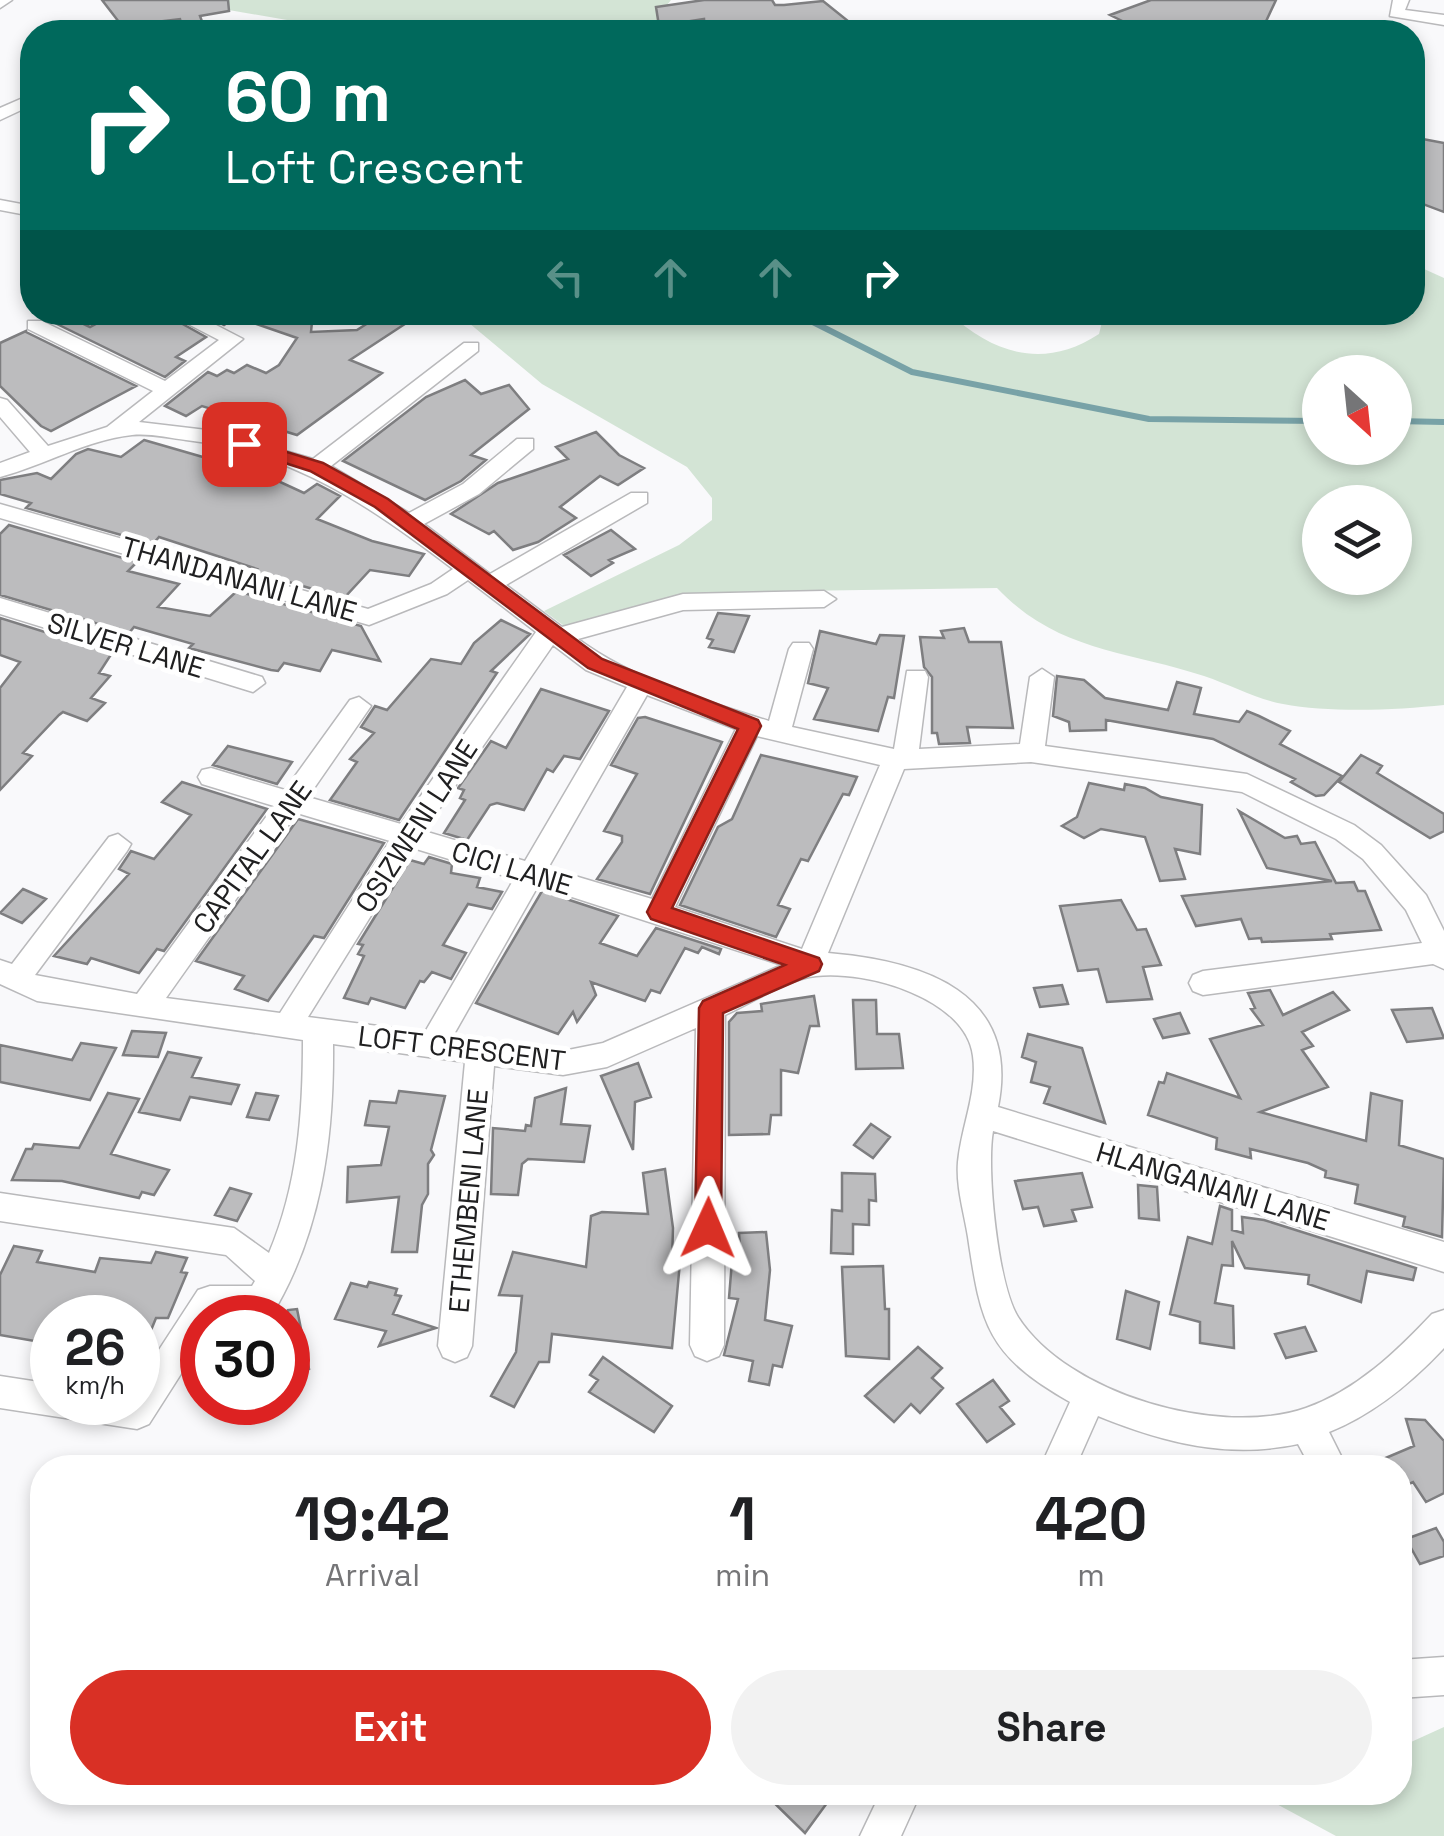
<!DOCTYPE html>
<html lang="en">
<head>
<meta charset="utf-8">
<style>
  :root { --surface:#fff; --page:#f2f2f2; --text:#202124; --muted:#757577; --accent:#d93025 }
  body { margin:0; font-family:"Space Grotesk",sans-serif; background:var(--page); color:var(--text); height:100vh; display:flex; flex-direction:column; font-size:38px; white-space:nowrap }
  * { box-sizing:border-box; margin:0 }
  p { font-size:32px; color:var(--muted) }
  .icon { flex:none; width:55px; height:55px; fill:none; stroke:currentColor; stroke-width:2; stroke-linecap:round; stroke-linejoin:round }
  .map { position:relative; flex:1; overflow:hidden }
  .side { position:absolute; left:30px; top:1455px; width:1382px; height:350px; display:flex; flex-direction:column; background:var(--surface); border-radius:40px; box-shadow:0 5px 15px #0003 }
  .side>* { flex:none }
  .top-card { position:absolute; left:20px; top:20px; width:1405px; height:305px; border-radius:40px; box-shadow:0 5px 15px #0003; background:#00695c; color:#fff; overflow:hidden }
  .needle { width:65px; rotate:153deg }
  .fabs { position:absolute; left:1302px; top:355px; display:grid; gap:20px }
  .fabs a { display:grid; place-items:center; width:110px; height:110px; border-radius:50%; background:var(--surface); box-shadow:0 5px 15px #0003; font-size:50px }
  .speed { position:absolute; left:30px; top:1295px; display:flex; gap:20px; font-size:50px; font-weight:700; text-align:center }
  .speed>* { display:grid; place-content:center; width:130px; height:130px; border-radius:50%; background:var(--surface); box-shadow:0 5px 15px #0003; line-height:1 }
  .speed small { font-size:25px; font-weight:400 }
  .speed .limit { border:15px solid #d22; background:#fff; color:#111 }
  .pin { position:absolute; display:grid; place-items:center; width:85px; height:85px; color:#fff; margin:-42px; border-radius:20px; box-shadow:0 5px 15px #0006 }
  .me { position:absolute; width:110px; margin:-55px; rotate:1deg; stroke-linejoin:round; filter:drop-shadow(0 0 8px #0008) }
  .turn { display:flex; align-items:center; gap:35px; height:210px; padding:0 40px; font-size:45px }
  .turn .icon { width:130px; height:130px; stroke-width:2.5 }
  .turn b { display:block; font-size:70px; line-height:85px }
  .lanes { display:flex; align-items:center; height:95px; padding:0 40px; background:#0003; justify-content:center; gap:50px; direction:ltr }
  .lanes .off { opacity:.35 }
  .eta { display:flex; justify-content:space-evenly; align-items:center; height:170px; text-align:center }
  .eta b { font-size:60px; font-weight:800; line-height:70px }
  .action { display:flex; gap:20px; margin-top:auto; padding:20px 40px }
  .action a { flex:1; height:115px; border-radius:60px; background:var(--accent); color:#fff; font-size:40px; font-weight:800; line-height:115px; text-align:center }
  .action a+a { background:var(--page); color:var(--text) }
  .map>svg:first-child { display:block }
  .green { fill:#d3e4d5; fill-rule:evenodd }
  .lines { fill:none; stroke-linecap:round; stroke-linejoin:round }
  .stream { stroke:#78a2a7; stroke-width:6 }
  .building { fill:#bcbcbe; stroke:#7e7e80; stroke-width:2.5 }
  .street-casing { stroke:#b9b9bb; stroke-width:3 }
  .street { fill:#fff; fill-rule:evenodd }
  .route { fill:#d93025; stroke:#8d1f18; stroke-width:2.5 }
  .labels { text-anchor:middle; stroke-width:10; stroke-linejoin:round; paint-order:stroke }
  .street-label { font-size:28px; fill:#202021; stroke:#fff }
</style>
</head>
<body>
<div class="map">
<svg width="1444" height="1836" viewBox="0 0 1444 1836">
  <rect width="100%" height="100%" fill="#f9f9fb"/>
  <path class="green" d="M 213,0 L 671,0 L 663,10 L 669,32 L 356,32 L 200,5 Z
    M 1413,264 L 1444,278 L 1444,705 C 1397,710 1330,713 1283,704 C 1256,699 1231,685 1204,676 C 1125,650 1058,652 997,588 L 733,592 L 659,602 L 567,628 L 544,611 L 679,545 L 712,520 L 712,498 L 687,467 L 542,384 L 457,313 L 949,313 C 994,354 1044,370 1099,334 L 1102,322 L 1097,313 L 1412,312 ZM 1320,372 L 1395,372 L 1395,448 L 1320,448 ZM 1320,502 L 1395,502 L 1395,578 L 1320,578 Z
    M 1444,1727 L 1444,1836 L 1336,1836 L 1271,1801 L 1292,1793 L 1400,1792 L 1400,1747 Z"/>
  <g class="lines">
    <path class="stream" d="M 793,312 L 912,372 L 1149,419 L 1320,421
      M 1395,421 L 1444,422"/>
  </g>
  <path class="building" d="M 102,0 L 228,0 L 229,11 L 200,16 L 204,27 L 183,30 L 180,19 L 122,26 Z
    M 704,0 L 772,0 L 775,5 L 784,5 L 823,1 L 848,21 L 781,29 L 783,32 L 705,32 L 704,19 L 659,26 L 656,7 Z
    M 1151,0 L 1276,0 L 1261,32 L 1145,32 L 1110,15 Z
    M 1412,137 L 1444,143 L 1444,212 L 1412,200 Z
    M 118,312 L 161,312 L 206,337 L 176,357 L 185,361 L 165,377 L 55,323 L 67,316 L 90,327 Z
    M 200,312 L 313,312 L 311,332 L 357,330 L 385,312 L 411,320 L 350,360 L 382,373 L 297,435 L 202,406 L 186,416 L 165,406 L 208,372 L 217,376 L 227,370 L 234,373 L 247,365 L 266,373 L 279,365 L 297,338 L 236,317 L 224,325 Z
    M 26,331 L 26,332 L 136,386 L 51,431 L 41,426 L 0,386 L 0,343 Z
    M 465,380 L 481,394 L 509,385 L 529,409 L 471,455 L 486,460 L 461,481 L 425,500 L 343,461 L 426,397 Z
    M 596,432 L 619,455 L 644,468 L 618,485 L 600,476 L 560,507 L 576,518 L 538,542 L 513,550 L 494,531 L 489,534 L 451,514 L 498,483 L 568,459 L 556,447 Z
    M 144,440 L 265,475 L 304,493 L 317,484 L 340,496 L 317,519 L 372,541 L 424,554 L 409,576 L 370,570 L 344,598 L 254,572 L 257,569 L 159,537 L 153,544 L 26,508 L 31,503 L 0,494 L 0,480 L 37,473 L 51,479 L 76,454 L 88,449 L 121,457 Z
    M 9,525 L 137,562 L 128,571 L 179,584 L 158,607 L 210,616 L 237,591 L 361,626 L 380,661 L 332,650 L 320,671 L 284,663 L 278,671 L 271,670 L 189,648 L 193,644 L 134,627 L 129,633 L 0,595 L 0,534 Z
    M 611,530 L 635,549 L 609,560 L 613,563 L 591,576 L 564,555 Z
    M 718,613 L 749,616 L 734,652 L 709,647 L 713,640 L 707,638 Z
    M 0,618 L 112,653 L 99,673 L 110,676 L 91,698 L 105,703 L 87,721 L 63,712 L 59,715 L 23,753 L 32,756 L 0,790 L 0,688 L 20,662 L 0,655 Z
    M 501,620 L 530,634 L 491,671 L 497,673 L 399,820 L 330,800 L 357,762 L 350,759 L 374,733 L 361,727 L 375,706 L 387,710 L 431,659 L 461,664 L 474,643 Z
    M 964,628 L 969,642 L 1001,642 L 1013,728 L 967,727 L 970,743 L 939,744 L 937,733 L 932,733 L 932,677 L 924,667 L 920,637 L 944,638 L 941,631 Z
    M 820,631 L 876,644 L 880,635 L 904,636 L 894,698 L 888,697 L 878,731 L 814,719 L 828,688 L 808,683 Z
    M 1057,676 L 1084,680 L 1105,698 L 1168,710 L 1177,682 L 1201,688 L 1194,714 L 1239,722 L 1247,711 L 1259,716 L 1290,731 L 1280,744 L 1342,776 L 1324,795 L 1316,796 L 1291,782 L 1295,779 L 1213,739 L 1106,720 L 1106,730 L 1070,731 L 1069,722 L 1053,716 Z
    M 541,689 L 609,711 L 580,759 L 564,756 L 553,772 L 547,769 L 524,810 L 497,803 L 490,805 L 467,840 L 444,833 L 465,800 L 460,798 L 464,790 L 458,788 L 491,741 L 506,748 Z
    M 645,717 L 722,742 L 650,894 L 597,879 L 622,842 L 622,836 L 604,831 L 637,774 L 611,765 L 638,718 Z
    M 228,746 L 292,762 L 277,784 L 213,765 Z
    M 761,755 L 857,777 L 849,795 L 843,794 L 808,861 L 801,859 L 778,905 L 790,909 L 776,937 L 680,905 L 718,827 L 732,819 Z
    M 1361,755 L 1382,766 L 1377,773 L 1444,814 L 1444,831 L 1430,838 L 1339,782 Z
    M 182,782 L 267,809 L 164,951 L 157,949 L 139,973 L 91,958 L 87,964 L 54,956 L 129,874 L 119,869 L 131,851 L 154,859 L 191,815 L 162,802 Z
    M 1089,783 L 1124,790 L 1125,784 L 1145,788 L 1161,797 L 1202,805 L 1200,854 L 1175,849 L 1185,879 L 1160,881 L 1145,837 L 1101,829 L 1084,838 L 1062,826 L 1077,817 Z
    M 1239,811 L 1285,838 L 1297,836 L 1301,844 L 1315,842 L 1336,883 L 1354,882 L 1358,891 L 1365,891 L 1381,930 L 1330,934 L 1332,939 L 1262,942 L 1261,938 L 1249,939 L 1241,919 L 1196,926 L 1182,896 L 1332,881 L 1267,868 Z
    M 298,819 L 384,843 L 324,938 L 314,936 L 268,1001 L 235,989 L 244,976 L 196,961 Z
    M 429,857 L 452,864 L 451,873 L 480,878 L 477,887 L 502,892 L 492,909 L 468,904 L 443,945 L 466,953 L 451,979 L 432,972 L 424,982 L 420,981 L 405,1008 L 371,998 L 368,1004 L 344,998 L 364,956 L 358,954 L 363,945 L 358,944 L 410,860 L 424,864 Z
    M 23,889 L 46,899 L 22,923 L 0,913 Z
    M 542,891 L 618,916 L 600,943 L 637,956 L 656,928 L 721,949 L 719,954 L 702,947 L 698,953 L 685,948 L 660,993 L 651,990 L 645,1001 L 591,982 L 596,995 L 577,1022 L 573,1012 L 558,1034 L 476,1003 Z
    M 1121,900 L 1137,930 L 1146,929 L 1161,965 L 1143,967 L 1152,999 L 1107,1002 L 1098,969 L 1078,971 L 1060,906 Z
    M 1062,985 L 1068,1004 L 1040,1007 L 1034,988 Z
    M 1270,990 L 1283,1015 L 1333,992 L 1349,1010 L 1302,1032 L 1313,1046 L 1302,1050 L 1328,1087 L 1260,1112 L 1366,1141 L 1371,1093 L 1402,1101 L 1399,1145 L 1444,1159 L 1442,1237 L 1403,1226 L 1405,1217 L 1355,1203 L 1358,1185 L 1325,1177 L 1326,1171 L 1308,1163 L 1250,1149 L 1251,1158 L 1216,1149 L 1217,1138 L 1148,1115 L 1159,1082 L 1164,1083 L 1167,1073 L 1240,1098 L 1210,1039 L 1263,1025 L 1251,1009 L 1255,1008 L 1248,993 Z
    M 814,996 L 819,1026 L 810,1026 L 798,1073 L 781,1070 L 781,1115 L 771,1115 L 769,1134 L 729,1135 L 729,1022 L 737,1013 L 762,1011 L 761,1004 Z
    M 853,1000 L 876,1000 L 877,1034 L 899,1034 L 903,1068 L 856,1069 Z
    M 1432,1008 L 1444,1038 L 1407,1042 L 1392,1010 Z
    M 1180,1013 L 1189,1033 L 1163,1038 L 1154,1019 Z
    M 132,1031 L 166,1033 L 158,1057 L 123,1055 Z
    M 1028,1034 L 1082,1048 L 1105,1123 L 1044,1103 L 1050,1087 L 1031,1082 L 1036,1062 L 1022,1057 Z
    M 81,1043 L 116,1048 L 90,1100 L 0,1082 L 0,1045 L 72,1060 Z
    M 168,1052 L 201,1058 L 192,1077 L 239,1085 L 231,1104 L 190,1097 L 180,1120 L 139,1112 Z
    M 638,1063 L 651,1097 L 635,1102 L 633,1150 L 601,1076 Z
    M 566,1088 L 561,1124 L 590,1126 L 584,1162 L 528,1159 L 522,1164 L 518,1195 L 491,1194 L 493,1128 L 525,1131 L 526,1125 L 531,1126 L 535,1098 Z
    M 399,1091 L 445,1096 L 431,1150 L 434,1155 L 428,1164 L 428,1194 L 422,1205 L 417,1252 L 392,1252 L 399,1197 L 347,1202 L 348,1167 L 381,1165 L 389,1127 L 365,1125 L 370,1101 L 396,1103 Z
    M 108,1093 L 139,1099 L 111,1154 L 169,1170 L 154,1195 L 142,1192 L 139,1198 L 62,1181 L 12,1180 L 26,1149 L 32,1149 L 34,1144 L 79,1148 Z
    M 256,1093 L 278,1096 L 269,1120 L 247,1117 Z
    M 871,1124 L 890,1137 L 873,1158 L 854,1145 Z
    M 665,1169 L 673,1228 L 672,1262 L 680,1262 L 672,1348 L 552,1334 L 549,1362 L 539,1362 L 514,1407 L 491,1396 L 516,1352 L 522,1296 L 499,1295 L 513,1252 L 586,1267 L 591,1216 L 602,1212 L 648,1214 L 643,1173 Z
    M 842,1173 L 875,1174 L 876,1201 L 869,1200 L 869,1225 L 853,1224 L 853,1254 L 831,1253 L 832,1210 L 842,1211 Z
    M 1082,1173 L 1092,1207 L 1072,1210 L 1076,1221 L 1044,1226 L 1038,1207 L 1023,1209 L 1015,1181 Z
    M 1138,1185 L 1157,1187 L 1159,1220 L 1139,1218 Z
    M 230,1188 L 251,1194 L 237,1221 L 215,1215 Z
    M 1220,1206 L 1232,1210 L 1232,1230 L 1243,1233 L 1242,1217 L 1264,1220 L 1416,1268 L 1413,1280 L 1367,1271 L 1361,1302 L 1308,1284 L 1309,1275 L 1245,1268 L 1232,1241 L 1233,1266 L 1222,1265 L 1215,1303 L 1233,1306 L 1234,1348 L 1200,1343 L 1200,1322 L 1170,1314 L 1188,1237 L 1212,1244 Z
    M 766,1232 L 770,1270 L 765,1320 L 792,1326 L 782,1367 L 773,1365 L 769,1385 L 749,1381 L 753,1361 L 724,1355 L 738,1299 L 729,1298 L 732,1261 L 741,1262 L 739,1233 Z
    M 14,1246 L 42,1251 L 37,1262 L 95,1272 L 100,1258 L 151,1263 L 156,1252 L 187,1258 L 181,1272 L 187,1273 L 168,1318 L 156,1318 L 138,1362 L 138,1318 L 52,1318 L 52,1344 L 0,1335 L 0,1275 Z
    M 883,1266 L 885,1309 L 889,1309 L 889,1359 L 846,1356 L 842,1267 Z
    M 369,1282 L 397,1289 L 395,1295 L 401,1296 L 393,1314 L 436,1328 L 379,1346 L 386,1331 L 335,1319 L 351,1283 L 367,1287 Z
    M 1126,1291 L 1159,1302 L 1150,1349 L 1117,1339 Z
    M 297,1309 L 309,1369 L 288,1377 L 288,1310 Z
    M 1305,1327 L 1316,1351 L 1286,1358 L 1275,1334 Z
    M 918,1347 L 942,1368 L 932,1378 L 943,1388 L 920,1413 L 911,1404 L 894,1422 L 865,1396 Z
    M 603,1357 L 672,1406 L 654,1432 L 589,1392 L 598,1380 L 590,1375 Z
    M 993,1380 L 1009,1401 L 1000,1407 L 1014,1424 L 987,1442 L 957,1404 Z
    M 1406,1419 L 1425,1420 L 1444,1441 L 1444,1493 L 1426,1502 L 1413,1482 L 1400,1488 L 1400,1468 L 1362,1468 L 1414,1446 Z
    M 1436,1528 L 1444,1542 L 1444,1556 L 1420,1564 L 1406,1539 Z
    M 763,1792 L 835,1792 L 805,1833 Z"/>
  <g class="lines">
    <defs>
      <path id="street" d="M 0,0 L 12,0 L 0,8 Z
        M 1393,0 L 1409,0 L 1405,10 L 1444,15 L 1444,25 L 1390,16 Z
        M 32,94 L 32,105 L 0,120 L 0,108 Z
        M 0,200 L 32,206 L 32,216 L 0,210 Z
        M 165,312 L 191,312 L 243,339 L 139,422 L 215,431 L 313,459 L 464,343 L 478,343 L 478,351 L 331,466 L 409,513 L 463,484 L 517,439 L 533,439 L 533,449 L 479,494 L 424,524 L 490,574 L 631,493 L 647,493 L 647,503 L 506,585 L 562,627 L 683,594 L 824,591 L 836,599 L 824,607 L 683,610 L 578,639 C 632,679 704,701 769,721 L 789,649 L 793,643 L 809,643 L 813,649 L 792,727 L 894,749 L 907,671 L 925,671 L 928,677 L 919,749 L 1020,744 L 1030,677 L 1042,669 L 1054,677 L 1045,746 L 1247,774 L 1354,825 L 1381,845 L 1426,895 L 1444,931 L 1444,969 L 1433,964 L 1203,995 L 1193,991 L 1189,983 L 1193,975 L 1203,971 L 1422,943 L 1406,910 L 1363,859 L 1336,839 L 1242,792 L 1031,762 L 904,769 L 828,953 C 923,961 1021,992 998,1107 L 1444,1242 L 1444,1272 L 993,1131 C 986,1169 998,1285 1018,1317 C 1068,1395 1220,1438 1306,1408 C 1357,1390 1396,1352 1432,1314 L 1444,1310 L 1444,1348 C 1411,1383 1374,1414 1329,1432 L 1347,1468 L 1311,1468 L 1298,1444 C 1227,1459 1165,1443 1098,1416 L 1075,1468 L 1040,1468 L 1070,1402 C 987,1355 981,1325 968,1237 C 964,1212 956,1187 958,1162 C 961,1127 978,1092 973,1056 C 966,998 866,970 816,976 C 787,979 752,1003 725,1015 L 724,1345 L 719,1356 L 707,1361 L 695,1356 L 690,1345 L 696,1028 L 607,1067 L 563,1075 L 494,1066 L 472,1346 L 467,1357 L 455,1362 L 443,1357 L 438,1346 L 465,1062 L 333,1044 C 334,1140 321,1235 270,1318 L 202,1318 L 202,1341 L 149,1424 L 137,1429 L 0,1408 L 0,1376 L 52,1384 L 52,1402 L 138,1402 L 138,1382 L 198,1290 L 210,1286 L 252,1286 L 255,1281 L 226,1255 L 0,1221 L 0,1193 L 234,1228 L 269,1253 C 298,1185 303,1113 303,1040 L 37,1001 L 0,984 L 0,960 L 12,964 L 109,837 L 118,834 L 131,844 L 127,851 L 35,975 L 137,994 L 274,806 L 202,784 L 198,777 L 202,770 L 211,768 L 285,790 L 350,700 L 359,697 L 371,706 L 308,797 L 401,824 L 536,632 L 468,580 L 447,594 L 369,625 L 0,518 L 0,504 L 368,609 L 431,584 L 453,569 C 370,506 292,452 186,440 C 169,438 149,433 132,435 C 86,440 45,465 0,477 L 0,463 L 30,452 L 0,417 L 0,398 L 7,400 L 48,446 L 107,427 L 153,391 L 28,329 L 28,321 L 42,321 L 165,381 L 219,340 ZM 553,645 L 586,670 L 627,687 L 525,861 L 424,831 ZM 647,695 L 736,729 L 652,899 L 548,868 ZM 757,736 L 880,765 L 802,949 L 675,907 ZM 297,813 L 390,841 L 280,1013 L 166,998 ZM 413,848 L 514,879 L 425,1032 L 308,1017 ZM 538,886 L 782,965 L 603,1043 L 563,1051 L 453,1036 Z
        M 0,598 L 262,677 L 265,683 L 253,692 L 0,614 Z
        M 1444,1657 L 1444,1695 L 1400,1698 L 1400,1660 Z
        M 881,1792 L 921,1792 L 901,1836 L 860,1836 Z"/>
    </defs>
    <use href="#street" class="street-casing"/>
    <use href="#street" class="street"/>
  </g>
  <path class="route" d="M 244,439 L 323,463 L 388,499 L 602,659 L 758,720 L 761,726 L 672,908 L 819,958 L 822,964 L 819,971 L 723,1013 L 721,1228 L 717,1237 L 708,1240 L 699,1237 L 695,1228 L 699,1008 L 703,1001 L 785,965 L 651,919 L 647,912 L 738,729 L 588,668 L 375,507 L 310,471 L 238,448 L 238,440 Z"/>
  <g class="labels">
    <g class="street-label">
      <text transform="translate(239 579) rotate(16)" y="10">THANDANANI LANE</text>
      <text transform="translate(126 645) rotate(17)" y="10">SILVER LANE</text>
      <text transform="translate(416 826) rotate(-57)" y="10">OSIZWENI LANE</text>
      <text transform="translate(252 857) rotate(-54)" y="10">CAPITAL LANE</text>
      <text transform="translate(512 868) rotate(17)" y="10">CICI LANE</text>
      <text transform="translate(462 1048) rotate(7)" y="10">LOFT CRESCENT</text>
      <text transform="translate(1213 1186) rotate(17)" y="10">HLANGANANI LANE</text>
      <text transform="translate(468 1201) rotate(-85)" y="10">ETHEMBENI LANE</text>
    </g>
  </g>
</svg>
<div class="fabs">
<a><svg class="needle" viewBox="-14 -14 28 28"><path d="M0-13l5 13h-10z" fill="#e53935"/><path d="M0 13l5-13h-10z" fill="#757577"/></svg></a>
<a><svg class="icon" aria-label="layers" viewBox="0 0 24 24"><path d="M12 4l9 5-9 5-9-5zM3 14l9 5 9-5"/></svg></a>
</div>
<div class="speed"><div>26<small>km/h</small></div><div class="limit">30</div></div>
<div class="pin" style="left:244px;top:444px;background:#d93025"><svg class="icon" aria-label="arrive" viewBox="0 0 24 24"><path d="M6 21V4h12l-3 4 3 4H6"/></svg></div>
<svg class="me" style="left:708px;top:1228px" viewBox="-20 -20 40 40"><path d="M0-17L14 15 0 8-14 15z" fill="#d93025" stroke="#fff" stroke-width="4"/></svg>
<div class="top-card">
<div class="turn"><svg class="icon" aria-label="right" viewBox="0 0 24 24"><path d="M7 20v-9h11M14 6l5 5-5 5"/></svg><div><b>60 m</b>Loft Crescent</div></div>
<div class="lanes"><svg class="icon off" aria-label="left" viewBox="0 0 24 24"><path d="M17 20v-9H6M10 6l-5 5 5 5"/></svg><svg class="icon off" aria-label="ahead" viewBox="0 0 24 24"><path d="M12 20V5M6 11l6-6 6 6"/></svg><svg class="icon off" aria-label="ahead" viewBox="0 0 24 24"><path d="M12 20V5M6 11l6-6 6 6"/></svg><svg class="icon" aria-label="right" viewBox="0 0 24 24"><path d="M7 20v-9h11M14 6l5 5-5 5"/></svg></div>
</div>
<section class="side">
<div class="eta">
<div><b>19:42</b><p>Arrival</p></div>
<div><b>1</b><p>min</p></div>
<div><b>420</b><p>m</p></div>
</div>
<div class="action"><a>Exit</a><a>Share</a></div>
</section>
</div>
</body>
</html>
